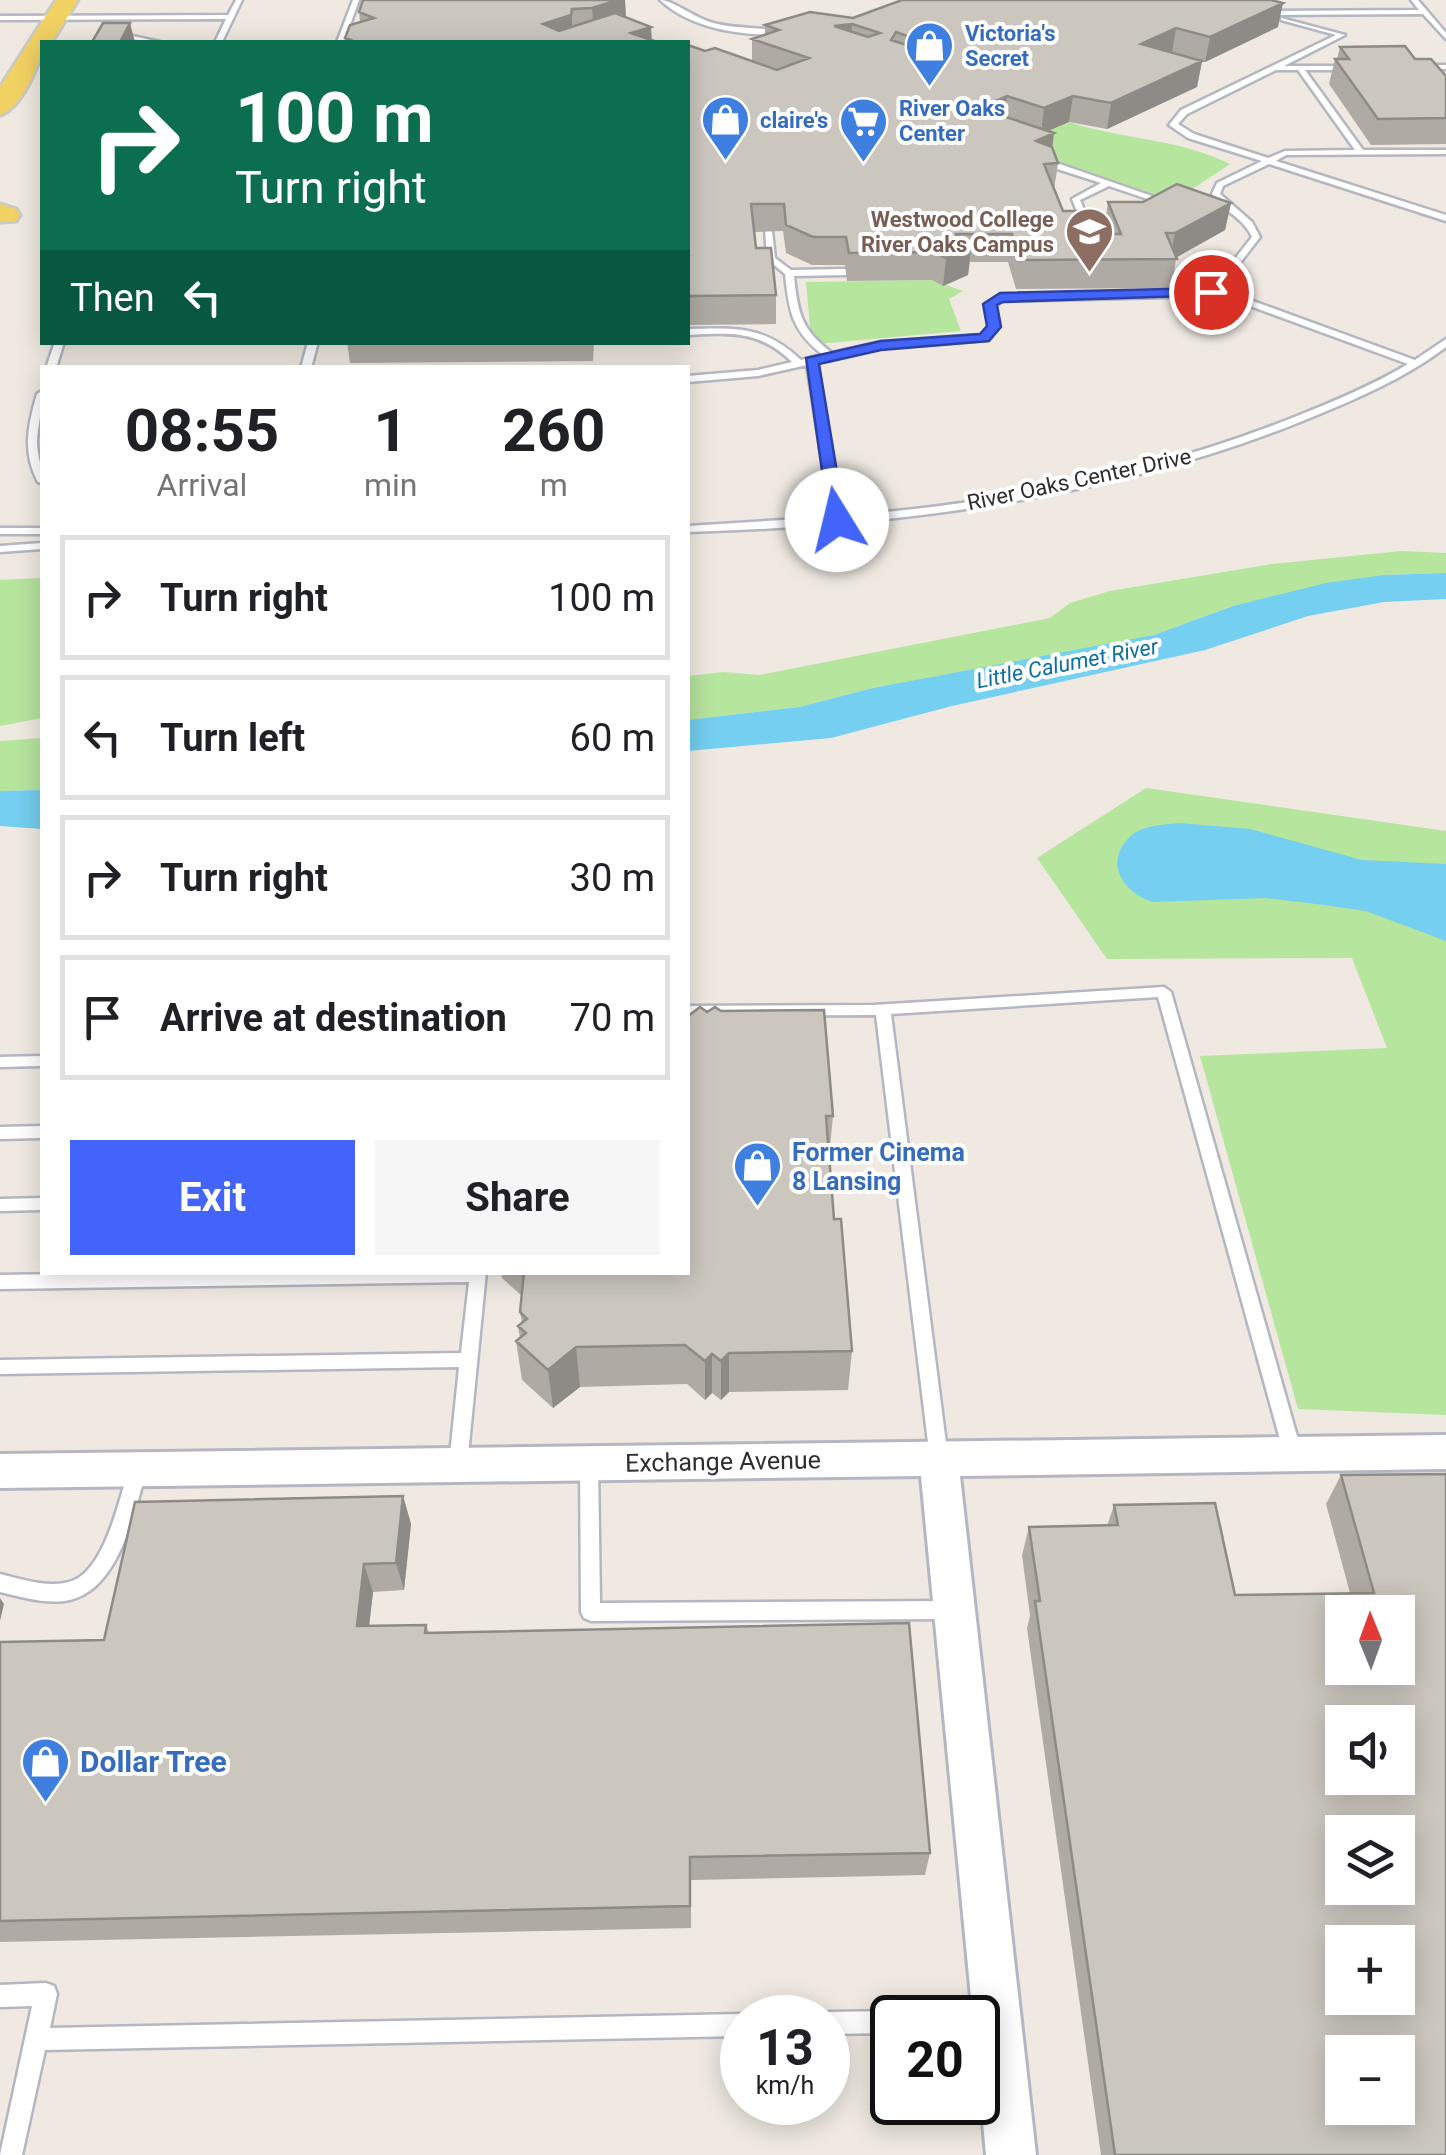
<!DOCTYPE html>
<html lang="en">
<head>
<meta charset="utf-8">
<style>
  :root { --surface:#fff; --page:#f6f6f6; --text:#202124; --muted:#757577; --line:#e0e0e0; --accent:#4264fb }
  body { margin:0; font-family:Roboto,sans-serif; background:var(--page); color:var(--text); height:100vh; display:flex; flex-direction:column; font-size:38px; white-space:nowrap }
  * { box-sizing:border-box; margin:0 }
  p { font-size:32px; color:var(--muted) }
  .icon { flex:none; width:55px; height:55px; fill:none; stroke:currentColor; stroke-width:2; stroke-linecap:round; stroke-linejoin:round }
  .map { position:relative; flex:1; overflow:hidden }
  .details { position:absolute; left:40px; top:365px; width:650px; height:910px; display:flex; flex-direction:column; background:var(--surface); border-radius:0px; box-shadow:0 5px 25px #0003 }
  .details>* { flex:none }
  .hud { position:absolute; left:40px; top:40px; width:650px; height:305px; border-radius:0px; box-shadow:0 5px 25px #0003; background:#0b6e4f; color:#fff; overflow:hidden }
  .needle { width:65px; rotate:359deg }
  .fabs { position:absolute; left:1325px; top:1595px; display:grid; gap:20px }
  .fabs a { display:grid; place-items:center; width:90px; height:90px; border-radius:0px; background:var(--surface); box-shadow:0 5px 25px #0003; font-size:50px }
  .speed { position:absolute; left:720px; top:1995px; display:flex; gap:20px; font-size:50px; font-weight:700; text-align:center }
  .speed>* { display:grid; place-content:center; width:130px; height:130px; border-radius:50%; background:var(--surface); box-shadow:0 5px 25px #0003; line-height:1 }
  .speed small { font-size:25px; font-weight:400 }
  .speed .limit { border:5px solid #111; border-radius:15px; background:#fff; color:#111 }
  .pin { position:absolute; display:grid; place-items:center; width:85px; height:85px; color:#fff; margin:-42px; border:5px solid #fff; border-radius:50%; box-shadow:0 2px 10px #0007 }
  .me { position:absolute; width:110px; margin:-55px; rotate:351deg; stroke-linejoin:round; filter:drop-shadow(0 0 8px #0008) }
  .turn { display:flex; align-items:center; gap:35px; height:210px; padding:0 30px; font-size:45px }
  .turn .icon { width:130px; height:130px; stroke-width:2.5 }
  .turn b { display:block; font-size:70px; line-height:85px }
  .then { display:flex; align-items:center; height:95px; padding:0 30px; background:#0003; gap:20px; font-size:38px }
  .eta { display:flex; justify-content:space-evenly; align-items:center; height:170px; text-align:center }
  .eta b { font-size:60px; font-weight:700; line-height:70px }
  .primary-button { display:flex; gap:20px; margin-top:auto; padding:20px 30px }
  .primary-button a { flex:1; height:115px; border-radius:0px; background:var(--accent); color:#fff; font-size:40px; font-weight:700; line-height:115px; text-align:center }
  .primary-button a+a { background:var(--page); color:var(--text) }
  ul { padding:0; list-style:none }
  li { display:flex; align-items:center; gap:30px; height:125px; margin:0 20px 15px; padding:0 10px; border:5px solid var(--line); border-radius:0px }
  li div { flex:1 }
  li b { display:block; font-size:38px }
  li em { font-style:normal }
  .map>svg:first-child { display:block }
  .green { fill:#b6e59e }
  .water { fill:#75cff0 }
  .lines { fill:none; stroke-linecap:round; stroke-linejoin:round }
  .lane-casing { stroke:#b4b7c1; stroke-width:5 }
  .street-casing { stroke:#b4b7c1; stroke-width:6 }
  .primary-casing { stroke:#c9c9c9; stroke-width:5 }
  .lane { fill:#fff; fill-rule:evenodd }
  .street { fill:#fff; fill-rule:evenodd }
  .primary { fill:#f2d163; fill-rule:evenodd }
  .wall { fill:#afaba4 }
  .shaded-wall { fill:#8e8b86 }
  .building { fill:#cbc7bf; stroke:#8e8b86; stroke-width:2.5; fill-rule:evenodd }
  .route { fill:#4264fb; stroke:#2b41a3; stroke-width:2.5 }
  .labels { text-anchor:middle; stroke-width:8; stroke-linejoin:round; paint-order:stroke }
  .far-shop-label { font-size:22px; font-weight:bold; fill:#366cbe; stroke:#fff; text-anchor:start }
  .far-education-label { font-size:22px; font-weight:bold; fill:#785e54; stroke:#fff; text-anchor:end }
  .far-street-label { font-size:22px; fill:#2e2e2e; stroke:#fff }
  .far-water-label { font-size:22px; font-style:italic; fill:#0d6fa3; stroke:#fff }
  .shop-label { font-size:25px; font-weight:bold; fill:#366cbe; stroke:#fff; text-anchor:start }
  .street-label { font-size:25px; fill:#2e2e2e; stroke:#fff }
  .near-shop-label { font-size:30px; font-weight:bold; fill:#366cbe; stroke:#fff; text-anchor:start }
</style>
</head>
<body>
<div class="map">
<svg width="1446" height="2155" viewBox="0 0 1446 2155">
  <rect width="100%" height="100%" fill="#efe9e1"/>
  <path class="green" d="M 1069,122 C 1123,140 1178,138 1230,164 L 1191,190 L 1159,198 L 1049,160 L 1041,134 Z
    M 932,280 L 963,291 L 949,299 L 961,331 L 817,344 L 811,337 L 806,282 Z
    M 1401,551 L 1446,553 L 1446,573 L 1384,575 L 1233,606 L 1154,635 L 1100,647 L 873,688 L 799,707 L 688,720 L 688,676 L 723,672 L 759,675 L 1050,618 L 1070,603 L 1110,591 L 1272,564 Z
    M 42,578 L 42,718 L 0,726 L 0,580 Z
    M 42,738 L 42,790 L 0,791 L 0,741 Z
    M 1146,788 L 1446,831 L 1446,1415 L 1298,1409 L 1200,1056 L 1387,1048 L 1352,958 L 1107,959 L 1037,858 Z"/>
  <path class="water" d="M 1446,573 L 1446,599 L 1384,602 L 1308,616 L 1205,650 L 952,706 L 831,738 L 688,751 L 688,720 L 799,707 L 873,688 L 1154,635 L 1233,606 L 1326,583 L 1384,575 Z
    M 42,790 L 42,829 L 0,826 L 0,791 Z
    M 1179,823 L 1250,829 L 1362,860 L 1446,864 L 1446,941 L 1366,911 L 1316,904 L 1265,898 L 1153,902 C 1123,893 1102,861 1132,835 C 1144,825 1164,825 1179,823 Z"/>
  <g class="lines">
    <defs>
      <path id="lane" d="M 236,0 L 242,0 L 222,42 L 215,42 L 226,19 L 0,20 L 0,16 L 228,15 Z
        M 353,0 L 359,0 L 344,42 L 337,42 Z
        M 660,0 C 672,0 694,17 710,22 C 735,30 764,26 787,33 L 784,35 C 741,35 693,30 660,0 Z
        M 1411,0 L 1418,0 L 1446,33 L 1446,39 L 1423,14 L 1263,15 L 1260,13 L 1263,11 L 1419,10 Z
        M 1281,18 L 1345,35 L 1284,66 L 1353,66 L 1350,70 L 1305,70 L 1363,150 L 1446,150 L 1446,154 L 1286,155 L 1276,161 L 1446,215 L 1446,221 L 1269,164 L 1223,186 L 1220,194 L 1252,222 L 1260,237 L 1220,289 L 1415,360 L 1446,339 L 1446,347 C 1404,379 1354,400 1305,420 C 1111,499 896,526 688,532 L 688,526 L 831,517 L 807,365 L 758,376 L 688,382 L 688,376 L 758,370 L 792,362 C 759,330 732,333 688,335 L 688,329 C 735,328 764,325 801,360 L 823,355 C 792,331 789,312 785,274 L 767,259 L 765,229 L 772,231 L 775,258 L 791,270 L 846,269 L 850,272 L 846,275 L 794,276 C 798,314 801,329 832,353 L 881,342 L 981,335 L 989,327 L 985,304 L 1000,295 L 1207,290 L 1212,288 L 1252,237 C 1244,218 1223,211 1212,194 L 1217,183 L 1262,161 L 1188,138 L 1169,125 L 1181,110 L 1336,35 L 1281,20 ZM 1276,70 L 1298,70 L 1355,150 L 1285,151 L 1268,158 L 1194,134 L 1178,124 L 1187,114 ZM 1215,293 L 1408,364 C 1373,385 1335,401 1297,416 C 1153,474 996,504 842,516 L 816,363 L 881,348 L 987,340 L 999,327 L 995,305 L 1002,301 L 1208,296 Z
        M 128,35 L 160,42 L 128,39 L 93,42 Z
        M 1418,65 L 1446,65 L 1446,69 L 1415,69 Z
        M 1048,162 L 1054,162 L 1172,203 L 1165,205 L 1109,186 L 1080,200 L 1091,227 L 1084,229 L 1072,199 L 1101,183 L 1048,166 Z
        M 55,342 L 64,342 L 56,368 L 46,368 Z
        M 308,342 L 318,342 L 311,368 L 301,368 Z
        M 42,391 C 43,408 38,424 37,441 C 37,456 43,469 42,483 L 38,482 C 22,452 28,425 37,394 Z
        M 0,528 L 42,528 L 42,534 L 0,534 Z
        M 42,543 L 42,549 L 0,552 L 0,546 Z
        M 1164,987 L 1171,992 L 1302,1454 L 1299,1460 L 1293,1462 L 1287,1460 L 1284,1454 L 1158,997 L 891,1014 L 948,1459 L 945,1465 L 939,1467 L 933,1465 L 930,1459 L 876,1015 L 688,1016 L 688,1006 L 874,1005 Z
        M 42,1056 L 42,1066 L 0,1067 L 0,1057 Z
        M 42,1126 L 42,1138 L 0,1139 L 0,1127 Z
        M 42,1198 L 42,1210 L 0,1211 L 0,1199 Z
        M 185,1272 L 486,1272 L 467,1465 L 464,1471 L 458,1473 L 452,1471 L 449,1465 L 459,1367 L 0,1374 L 0,1360 L 461,1353 L 469,1282 L 0,1289 L 0,1275 Z
        M 589,1455 L 595,1457 L 598,1463 L 600,1603 L 952,1601 L 959,1604 L 962,1610 L 959,1616 L 952,1619 L 591,1621 L 584,1618 L 581,1612 L 580,1463 L 583,1457 Z
        M 138,1461 L 144,1463 L 147,1469 C 134,1511 120,1588 70,1600 C 47,1605 22,1597 0,1592 L 0,1574 C 21,1579 50,1589 72,1581 C 105,1569 119,1500 129,1469 L 132,1463 Z
        M 46,1983 L 54,1986 L 57,1994 L 50,2028 L 742,2014 L 750,2018 L 742,2018 L 742,2036 L 45,2050 L 22,2155 L 0,2155 L 32,2006 L 0,2007 L 0,1985 Z
        M 892,2011 L 900,2014 L 901,2018 L 892,2018 L 892,2033 L 828,2034 L 828,2018 L 819,2018 L 828,2012 Z"/>
      <path id="street" d="M 1446,1435 L 1446,1469 L 960,1476 L 1036,2155 L 986,2155 L 978,2068 L 978,2018 L 973,2018 L 921,1476 L 0,1488 L 0,1454 Z"/>
      <path id="primary" d="M 56,0 L 78,0 L 52,42 L 42,42 C 42,63 21,109 0,115 L 0,87 Z
        M 0,204 L 16,209 L 20,215 L 16,221 L 0,222 Z"/>
    </defs>
    <use href="#lane" class="lane-casing"/>
    <use href="#street" class="street-casing"/>
    <use href="#primary" class="primary-casing"/>
    <use href="#lane" class="lane"/>
    <use href="#street" class="street"/>
    <use href="#primary" class="primary"/>
  </g>
  <path class="wall" d="M 363,0 L 625,0 L 626,17 L 652,41 L 657,42 L 345,42 L 345,38 L 360,22 L 359,12 Z
    M 853,18 L 1278,27 L 1205,62 L 1174,53 L 1202,61 L 1197,87 L 1107,129 L 1069,122 L 1048,131 L 1058,163 L 1054,190 L 1063,211 L 1090,234 L 1106,234 L 1104,230 L 1108,202 L 1231,203 L 1225,230 L 1176,258 L 1172,288 L 1016,289 L 1008,262 L 970,262 L 968,275 L 943,286 L 932,280 L 847,281 L 845,265 L 812,265 L 786,253 L 783,231 L 754,232 L 756,248 L 776,295 L 776,324 L 688,325 L 688,45 L 705,51 L 752,61 L 752,39 L 765,35 L 765,25 Z
    M 1340,47 L 1415,59 L 1446,76 L 1446,144 L 1371,145 L 1329,84 L 1335,59 L 1337,59 Z
    M 347,342 L 594,342 L 593,361 L 350,363 Z
    M 688,1016 L 833,1116 L 829,1157 L 834,1219 L 852,1351 L 848,1390 L 729,1392 L 721,1400 L 712,1393 L 705,1400 L 687,1384 L 580,1387 L 553,1408 L 522,1380 L 516,1341 L 520,1338 L 518,1326 L 522,1323 L 520,1312 L 522,1296 L 502,1278 L 501,1272 L 688,1272 Z
    M 1446,1474 L 1446,2155 L 1101,2155 L 1027,1628 L 1030,1616 L 1022,1555 L 1029,1527 L 1107,1526 L 1114,1505 L 1235,1595 L 1350,1593 L 1326,1504 L 1341,1475 Z
    M 403,1496 L 411,1524 L 404,1590 L 373,1592 L 369,1626 L 426,1625 L 429,1633 L 930,1853 L 925,1875 L 691,1880 L 691,1928 L 0,1942 L 0,1642 L 104,1640 Z"/>
  <path class="shaded-wall" d="M 618,0 L 625,0 L 626,22 L 594,33 L 592,8 Z
    M 1283,3 L 1278,27 L 1205,62 L 1210,37 Z
    M 572,9 L 572,40 L 543,24 Z
    M 130,23 L 135,42 L 120,42 Z
    M 852,24 L 851,49 L 834,26 Z
    M 651,27 L 652,42 L 631,33 Z
    M 1176,28 L 1172,53 L 1141,44 Z
    M 1202,61 L 1197,87 L 1107,129 L 1111,103 Z
    M 1007,96 L 1004,122 L 979,108 Z
    M 1073,96 L 1069,122 L 1041,134 L 1044,108 Z
    M 1054,133 L 1051,160 L 1036,141 Z
    M 1231,203 L 1225,230 L 1173,259 L 1170,260 L 1175,233 Z
    M 971,247 L 968,275 L 943,286 L 946,258 Z
    M 576,1347 L 580,1387 L 553,1408 L 548,1370 Z
    M 729,1353 L 729,1392 L 721,1400 L 721,1361 Z
    M 712,1354 L 712,1393 L 705,1400 L 705,1361 Z
    M 403,1496 L 411,1524 L 404,1590 L 396,1563 Z
    M 364,1564 L 373,1592 L 366,1652 L 357,1626 Z
    M 0,1598 L 4,1604 L 0,1621 Z"/>
  <path class="building" d="M 363,0 L 618,0 L 592,8 L 572,9 L 571,15 L 543,24 L 559,31 L 615,13 L 651,27 L 631,33 L 657,42 L 356,42 L 345,38 L 350,25 L 374,18 L 359,12 Z
    M 902,0 L 1271,0 L 1283,3 L 1210,37 L 1176,28 L 1141,44 L 1202,61 L 1111,103 L 1073,96 L 1044,108 L 1007,96 L 979,108 L 1054,133 L 1036,141 L 1052,147 L 1058,163 L 1044,164 L 1063,211 L 1081,211 L 1090,234 L 1121,234 L 1108,202 L 1143,202 L 1177,184 L 1231,203 L 1175,233 L 1166,233 L 1177,259 L 1019,260 L 1012,234 L 956,234 L 957,241 L 971,247 L 946,258 L 934,252 L 849,253 L 846,237 L 813,237 L 786,225 L 784,204 L 751,204 L 756,248 L 771,248 L 776,295 L 688,296 L 688,45 L 705,51 L 715,48 L 777,70 L 809,58 L 752,39 L 779,30 L 765,25 L 810,12 L 853,18 ZM 852,24 L 880,33 L 868,37 L 834,26 ZM 896,32 L 924,42 L 916,48 L 891,40 Z
    M 103,23 L 130,23 L 120,42 L 92,42 Z
    M 1405,46 L 1415,59 L 1431,59 L 1446,76 L 1446,118 L 1378,119 L 1335,59 L 1349,59 L 1340,47 Z
    M 700,1007 L 707,1012 L 715,1007 L 721,1011 L 824,1010 L 833,1116 L 826,1116 L 834,1219 L 841,1219 L 852,1351 L 729,1353 L 721,1361 L 712,1354 L 705,1361 L 685,1345 L 576,1347 L 548,1370 L 516,1341 L 526,1333 L 518,1326 L 527,1319 L 520,1312 L 524,1272 L 688,1272 L 688,1016 Z
    M 1446,1474 L 1446,2155 L 1115,2155 L 1035,1601 L 1040,1601 L 1029,1527 L 1118,1525 L 1114,1505 L 1215,1503 L 1235,1595 L 1374,1593 L 1341,1475 ZM 1342,1612 L 1398,1612 L 1398,1668 L 1342,1668 ZM 1342,1722 L 1398,1722 L 1398,1778 L 1342,1778 ZM 1342,1832 L 1398,1832 L 1398,1888 L 1342,1888 ZM 1342,1942 L 1398,1942 L 1398,1998 L 1342,1998 ZM 1342,2052 L 1398,2052 L 1398,2108 L 1342,2108 Z
    M 403,1496 L 396,1563 L 364,1564 L 357,1626 L 426,1625 L 425,1633 L 909,1623 L 930,1853 L 690,1857 L 690,1906 L 0,1921 L 0,1642 L 104,1640 L 135,1502 Z"/>
  <path class="route" d="M 1211,288 L 1216,289 L 1216,295 L 1003,302 L 997,305 L 1001,327 L 989,341 L 881,350 L 819,364 L 845,520 L 837,525 L 829,520 L 806,358 L 881,341 L 980,334 L 987,326 L 983,304 L 1000,293 Z"/>
  <defs>
    <symbol id="shop-pin" viewBox="-11 -11 22 30"><path d="M0 17L-7.5 6A9.5 9.5 0 1 1 7.5 6Z" fill="#3f7fe0" stroke="#fff"/><path d="M-5-2.5h2.3a2.7 3.5 0 0 1 5.4 0H5L5.5 6h-11ZM-1.5-2.5h3a1.5 2.3 0 0 0-3 0Z" fill="#fff"/></symbol>
    <symbol id="supermarket-pin" viewBox="-11 -11 22 30"><path d="M0 17L-7.5 6A9.5 9.5 0 1 1 7.5 6Z" fill="#3f7fe0" stroke="#fff"/><path d="M-6-5.5h2.5l.6 2H6L4.5 2H-2.5L-4.4-4H-6ZM-1.5 3.2a1.3 1.3 0 1 0 .1 0ZM3 3.2a1.3 1.3 0 1 0 .1 0Z" fill="#fff"/></symbol>
    <symbol id="university-pin" viewBox="-11 -11 22 30"><path d="M0 17L-7.5 6A9.5 9.5 0 1 1 7.5 6Z" fill="#8d6e63" stroke="#fff"/><path d="M0-5L7-2L0 1L-7-2ZM-4 1L0 2.5L4 1V4Q0 6-4 4Z" fill="#fff"/></symbol>
  </defs>
  <g fill-rule="evenodd">
    <use href="#shop-pin" x="902" y="18" width="55" height="75"/>
    <use href="#shop-pin" x="698" y="92" width="55" height="75"/>
    <use href="#supermarket-pin" x="836" y="94" width="55" height="75"/>
    <use href="#university-pin" x="1062" y="204" width="55" height="75"/>
    <use href="#shop-pin" x="730" y="1138" width="55" height="75"/>
    <use href="#shop-pin" x="18" y="1734" width="55" height="75"/>
  </g>
  <g class="labels">
    <g class="far-shop-label">
      <text x="965" y="41">Victoria's<tspan x="965" dy="25">Secret</tspan></text>
      <text x="899" y="116">River Oaks<tspan x="899" dy="25">Center</tspan></text>
      <text x="760" y="128">claire's</text>
    </g>
    <g class="far-education-label">
      <text x="1054" y="227">Westwood College<tspan x="1054" dy="25">River Oaks Campus</tspan></text>
    </g>
    <g class="far-street-label">
      <text transform="translate(1079 479) rotate(-12)" y="8">River Oaks Center Drive</text>
    </g>
    <g class="far-water-label">
      <text transform="translate(1067 663) rotate(-11)" y="8">Little Calumet River</text>
    </g>
    <g class="shop-label">
      <text x="792" y="1161">Former Cinema<tspan x="792" dy="29">8 Lansing</tspan></text>
    </g>
    <g class="street-label">
      <text transform="translate(723 1461) rotate(-1)" y="9">Exchange Avenue</text>
    </g>
    <g class="near-shop-label">
      <text x="80" y="1772">Dollar Tree</text>
    </g>
  </g>
</svg>
<div class="fabs">
<a><svg class="needle" viewBox="-14 -14 28 28"><path d="M0-13l5 13h-10z" fill="#e53935"/><path d="M0 13l5-13h-10z" fill="#757577"/></svg></a>
<a><svg class="icon" aria-label="sound" viewBox="0 0 24 24"><path d="M4 9h4l5-4v14l-5-4H4zM17 9q2 3 0 6"/></svg></a>
<a><svg class="icon" aria-label="layers" viewBox="0 0 24 24"><path d="M12 4l9 5-9 5-9-5zM3 14l9 5 9-5"/></svg></a>
<a>+</a>
<a>−</a>
</div>
<div class="speed"><div>13<small>km/h</small></div><div class="limit">20</div></div>
<div class="pin" style="left:1211px;top:292px;background:#d93025"><svg class="icon" aria-label="arrive" viewBox="0 0 24 24"><path d="M6 21V4h12l-3 4 3 4H6"/></svg></div>
<svg class="me" style="left:837px;top:520px" viewBox="-20 -20 40 40"><circle r="19" fill="#fff"/><path d="M0-13L10 11 0 6-10 11z" fill="#4264fb"/></svg>
<div class="hud">
<div class="turn"><svg class="icon" aria-label="right" viewBox="0 0 24 24"><path d="M7 20v-9h11M14 6l5 5-5 5"/></svg><div><b>100 m</b>Turn right</div></div>
<div class="then">Then<svg class="icon" aria-label="left" viewBox="0 0 24 24"><path d="M17 20v-9H6M10 6l-5 5 5 5"/></svg></div>
</div>
<section class="details">
<div class="eta">
<div><b>08:55</b><p>Arrival</p></div>
<div><b>1</b><p>min</p></div>
<div><b>260</b><p>m</p></div>
</div>
<ul>
<li><svg class="icon" aria-label="right" viewBox="0 0 24 24"><path d="M7 20v-9h11M14 6l5 5-5 5"/></svg><div><b>Turn right</b></div><em>100 m</em></li>
<li><svg class="icon" aria-label="left" viewBox="0 0 24 24"><path d="M17 20v-9H6M10 6l-5 5 5 5"/></svg><div><b>Turn left</b></div><em>60 m</em></li>
<li><svg class="icon" aria-label="right" viewBox="0 0 24 24"><path d="M7 20v-9h11M14 6l5 5-5 5"/></svg><div><b>Turn right</b></div><em>30 m</em></li>
<li><svg class="icon" aria-label="arrive" viewBox="0 0 24 24"><path d="M6 21V4h12l-3 4 3 4H6"/></svg><div><b>Arrive at destination</b></div><em>70 m</em></li>
</ul>
<div class="primary-button"><a>Exit</a><a>Share</a></div>
</section>
</div>
</body>
</html>
